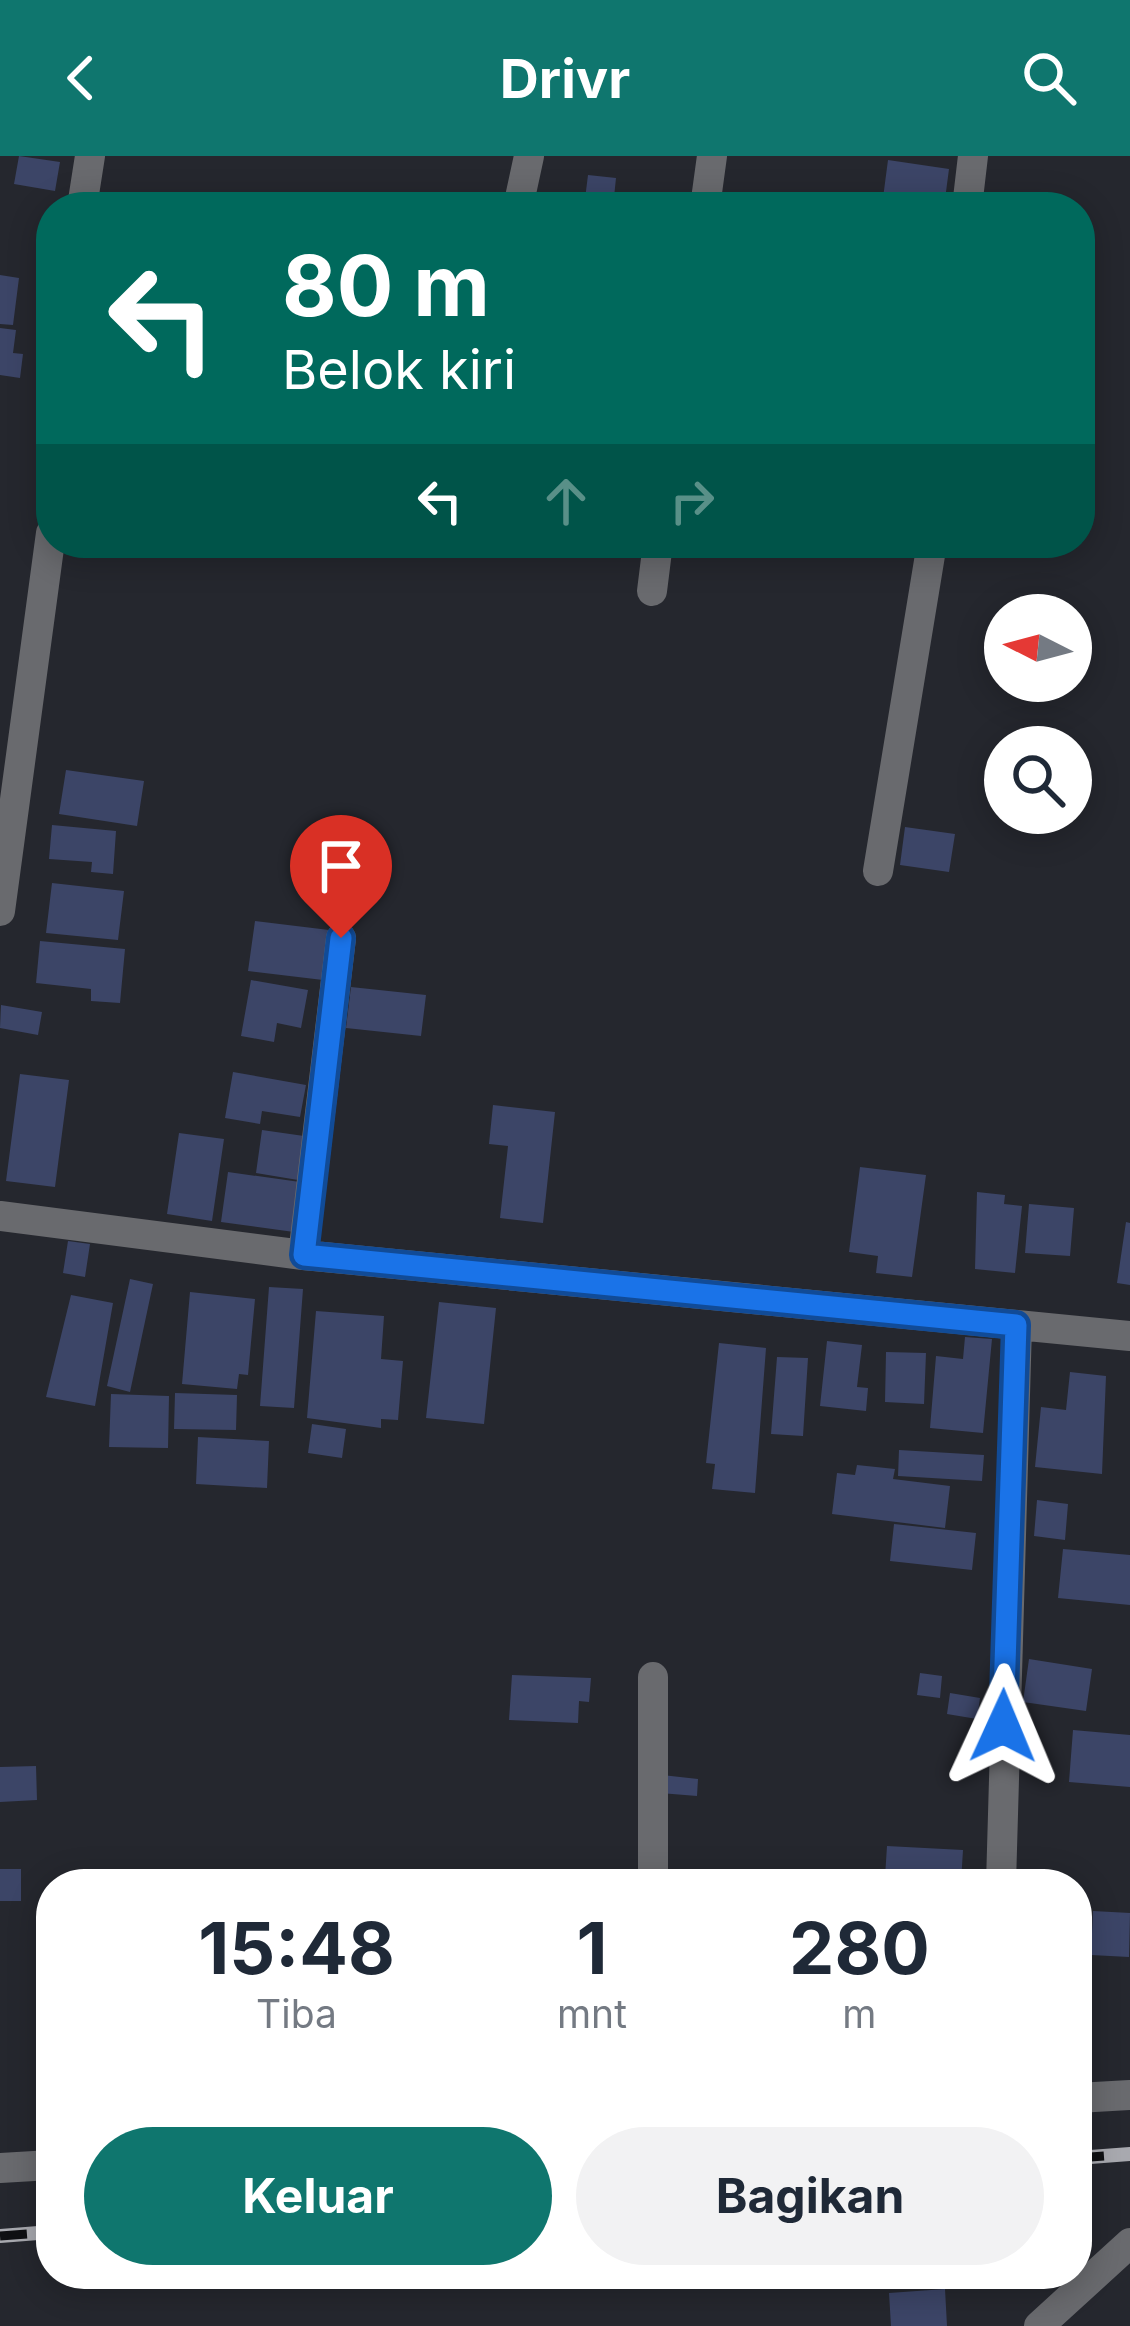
<!DOCTYPE html>
<html lang="id">
<head>
<meta charset="utf-8">
<style>
  :root { --surface:#fff; --page:#f2f2f3; --text:#1f2937; --muted:#747a83; --accent:#0f766e }
  body { margin:0; font-family:Inter,sans-serif; background:var(--page); color:var(--text); height:100vh; display:flex; flex-direction:column; font-size:45px; white-space:nowrap }
  * { box-sizing:border-box; margin:0 }
  p { font-size:39px; color:var(--muted) }
  .icon { flex:none; width:66px; height:66px; fill:none; stroke:currentColor; stroke-width:2; stroke-linecap:round; stroke-linejoin:round }
  .map { position:relative; flex:1; overflow:hidden }
  .sheet { position:absolute; left:36px; top:1713px; width:1056px; height:420px; display:flex; flex-direction:column; background:var(--surface); border-radius:48px; box-shadow:0 6px 30px #0003 }
  .sheet>* { flex:none }
  .guide { position:absolute; left:36px; top:36px; width:1059px; height:366px; border-radius:48px; box-shadow:0 6px 30px #0003; background:#00695c; color:#fff; overflow:hidden }
  .needle { width:78px; rotate:276deg }
  .buttons { position:absolute; left:984px; top:438px; display:grid; gap:24px }
  .buttons a { display:grid; place-items:center; width:108px; height:108px; border-radius:50%; background:var(--surface); box-shadow:0 6px 30px #0003; font-size:60px }
  .pin { position:absolute; display:grid; place-items:center; width:102px; height:102px; color:#fff; margin:-123px -51px; border-radius:50% 50% 50% 0; rotate:-45deg; box-shadow:0 0 12px #0007 }
  .pin .icon { rotate:45deg }
  .me { position:absolute; width:132px; margin:-66px; rotate:1deg; stroke-linejoin:round; filter:drop-shadow(0 0 9px #0008) }
  .turn { display:flex; align-items:center; gap:42px; height:252px; padding:0 48px; font-size:54px }
  .turn .icon { width:156px; height:156px; stroke-width:2.5 }
  .turn b { display:block; font-size:84px; line-height:102px }
  .lanes { display:flex; align-items:center; height:114px; padding:0 48px; background:#0003; justify-content:center; gap:60px; direction:ltr }
  .lanes .off { opacity:.35 }
  .eta { display:flex; justify-content:space-evenly; align-items:center; height:204px; text-align:center }
  .eta b { font-size:72px; font-weight:700; line-height:84px }
  .action { display:flex; gap:24px; margin-top:auto; padding:24px 48px }
  .action a { flex:1; height:138px; border-radius:72px; background:var(--accent); color:#fff; font-size:48px; font-weight:700; line-height:138px; text-align:center }
  .action a+a { background:var(--page); color:var(--text) }
  header { display:flex; justify-content:space-between; align-items:center; height:156px; padding:0 48px; background:var(--accent); color:#fff; font-size:54px; font-weight:700 }
  .map>svg:first-child { display:block }
  .building { fill:#3c4567 }
  .lines { fill:none; stroke-linecap:round; stroke-linejoin:round }
  .street { stroke:#696a6e; stroke-width:30 }
  .rail-casing { stroke:#a8a9af; stroke-width:14 }
  .rail { stroke:#0f1013; stroke-width:9; stroke-dasharray:27; stroke-linecap:butt }
  .route-casing { stroke:#114b97; stroke-width:30 }
  .route { stroke:#1a73e8; stroke-width:21 }
</style>
</head>
<body>
<header><svg class="icon" aria-label="back" viewBox="0 0 24 24"><path d="M15 5l-7 7 7 7"/></svg>Drivr<svg class="icon" aria-label="search" viewBox="0 0 24 24"><circle cx="10" cy="10" r="6"/><path d="M15 15l6 6"/></svg></header>
<div class="map">
<svg width="1130" height="2170" viewBox="0 0 1130 2170">
  <rect width="100%" height="100%" fill="#25272e"/>
  <path class="building" d="M 19,0 L 60,6 L 55,35 L 14,28 Z
    M 888,4 L 949,13 L 944,51 L 883,42 Z
    M 588,19 L 616,22 L 613,51 L 584,51 Z
    M 0,119 L 19,122 L 13,169 L 0,168 Z
    M 0,172 L 16,174 L 13,197 L 23,198 L 20,222 L 0,219 Z
    M 66,614 L 144,625 L 137,670 L 59,658 Z
    M 52,669 L 116,675 L 113,718 L 91,716 L 92,706 L 49,703 Z
    M 905,671 L 955,678 L 949,716 L 900,709 Z
    M 52,727 L 124,735 L 118,784 L 46,777 Z
    M 255,765 L 329,774 L 323,824 L 248,815 Z
    M 40,785 L 125,793 L 120,847 L 91,845 L 91,833 L 36,827 Z
    M 251,824 L 308,834 L 301,872 L 277,867 L 274,886 L 241,880 Z
    M 351,831 L 426,839 L 421,880 L 346,872 Z
    M 1,849 L 42,856 L 38,879 L 0,872 Z
    M 233,916 L 306,929 L 300,961 L 262,955 L 260,968 L 225,962 Z
    M 20,918 L 69,924 L 55,1031 L 6,1025 Z
    M 493,949 L 555,956 L 543,1067 L 500,1062 L 508,990 L 489,988 Z
    M 262,974 L 304,980 L 298,1024 L 256,1017 Z
    M 179,977 L 224,983 L 212,1065 L 167,1058 Z
    M 860,1011 L 926,1019 L 912,1121 L 876,1117 L 878,1100 L 849,1096 Z
    M 228,1016 L 300,1026 L 294,1076 L 221,1066 Z
    M 977,1036 L 1005,1039 L 1004,1048 L 1022,1050 L 1015,1117 L 975,1113 Z
    M 1029,1048 L 1074,1052 L 1070,1100 L 1025,1097 Z
    M 1126,1066 L 1130,1067 L 1130,1129 L 1117,1127 Z
    M 68,1085 L 90,1088 L 85,1121 L 63,1117 Z
    M 130,1123 L 153,1128 L 130,1236 L 107,1230 Z
    M 269,1131 L 303,1133 L 294,1252 L 260,1250 Z
    M 190,1136 L 255,1143 L 248,1219 L 239,1218 L 237,1233 L 182,1228 Z
    M 71,1139 L 113,1147 L 95,1250 L 46,1241 Z
    M 439,1146 L 496,1152 L 484,1268 L 426,1262 Z
    M 316,1155 L 384,1160 L 381,1203 L 403,1205 L 398,1264 L 381,1263 L 381,1272 L 307,1262 Z
    M 965,1181 L 992,1183 L 983,1277 L 930,1272 L 936,1200 L 963,1203 Z
    M 827,1185 L 862,1189 L 857,1231 L 868,1232 L 866,1255 L 820,1250 Z
    M 719,1187 L 766,1192 L 755,1337 L 712,1333 L 715,1308 L 706,1307 Z
    M 886,1196 L 926,1197 L 924,1248 L 885,1246 Z
    M 777,1201 L 808,1202 L 803,1280 L 771,1278 Z
    M 1070,1216 L 1106,1220 L 1102,1318 L 1035,1311 L 1041,1251 L 1066,1254 Z
    M 175,1237 L 237,1239 L 236,1274 L 174,1273 Z
    M 111,1238 L 169,1240 L 168,1292 L 109,1291 Z
    M 312,1268 L 346,1273 L 342,1302 L 308,1297 Z
    M 198,1281 L 269,1285 L 267,1332 L 196,1328 Z
    M 899,1294 L 984,1299 L 982,1325 L 898,1320 Z
    M 857,1309 L 895,1313 L 893,1323 L 950,1330 L 945,1372 L 832,1358 L 837,1317 L 855,1319 Z
    M 1037,1344 L 1068,1348 L 1065,1384 L 1034,1380 Z
    M 894,1368 L 976,1377 L 972,1414 L 890,1405 Z
    M 1063,1393 L 1130,1399 L 1130,1449 L 1058,1442 Z
    M 1029,1503 L 1092,1513 L 1086,1555 L 1023,1546 Z
    M 920,1517 L 942,1520 L 940,1542 L 917,1539 Z
    M 512,1519 L 591,1522 L 589,1546 L 579,1545 L 578,1567 L 509,1564 Z
    M 950,1537 L 980,1542 L 977,1563 L 947,1558 Z
    M 1073,1574 L 1130,1579 L 1130,1631 L 1069,1626 Z
    M 36,1610 L 37,1644 L 0,1646 L 0,1611 Z
    M 662,1619 L 698,1623 L 697,1640 L 660,1637 Z
    M 887,1690 L 963,1694 L 961,1726 L 885,1721 Z
    M 0,1713 L 21,1713 L 21,1745 L 0,1745 Z
    M 1093,1755 L 1130,1757 L 1129,1801 L 1091,1799 Z
    M 1077,1761 L 1086,1762 L 1081,1847 L 1077,1847 Z
    M 945,2133 L 947,2170 L 891,2170 L 889,2137 Z"/>
  <g class="lines">
    <path class="street" d="M 82,51 L 90,0
      M 518,51 L 529,0
      M 705,51 L 712,0
      M 967,51 L 973,0
      M 652,435 L 658,387
      M 878,715 L 932,387
      M 0,755 L 51,377
      M 0,1060 L 303,1099 L 1130,1180
      M 303,1099 L 341,782
      M 653,1521 L 653,1728
      M 1001,1728 L 1017,1169
      M 1077,1942 L 1130,1939
      M 0,2012 L 51,2009
      M 1039,2170 L 1130,2087"/>
    <defs>
      <path id="rail" d="M 1077,2002 L 1130,1998
        M 0,2080 L 51,2076"/>
    </defs>
    <use href="#rail" class="rail-casing"/>
    <use href="#rail" class="rail"/>
  </g>
  <g class="lines">
    <defs>
      <path id="route" d="M 341,782 L 304,1099 L 1016,1169 L 1003,1570"/>
    </defs>
    <use href="#route" class="route-casing"/>
    <use href="#route" class="route"/>
  </g>
</svg>
<div class="buttons">
<a><svg class="needle" viewBox="-14 -14 28 28"><path d="M0-13l5 13h-10z" fill="#e53935"/><path d="M0 13l5-13h-10z" fill="#747a83"/></svg></a>
<a><svg class="icon" aria-label="search" viewBox="0 0 24 24"><circle cx="10" cy="10" r="6"/><path d="M15 15l6 6"/></svg></a>
</div>
<div class="pin" style="left:341px;top:782px;background:#d93025"><svg class="icon" aria-label="arrive" viewBox="0 0 24 24"><path d="M6 21V4h12l-3 4 3 4H6"/></svg></div>
<svg class="me" style="left:1003px;top:1570px" viewBox="-20 -20 40 40"><path d="M0-17L14 15 0 8-14 15z" fill="#1a73e8" stroke="#fff" stroke-width="4"/></svg>
<div class="guide">
<div class="turn"><svg class="icon" aria-label="left" viewBox="0 0 24 24"><path d="M17 20v-9H6M10 6l-5 5 5 5"/></svg><div><b>80 m</b>Belok kiri</div></div>
<div class="lanes"><svg class="icon" aria-label="left" viewBox="0 0 24 24"><path d="M17 20v-9H6M10 6l-5 5 5 5"/></svg><svg class="icon off" aria-label="ahead" viewBox="0 0 24 24"><path d="M12 20V5M6 11l6-6 6 6"/></svg><svg class="icon off" aria-label="right" viewBox="0 0 24 24"><path d="M7 20v-9h11M14 6l5 5-5 5"/></svg></div>
</div>
<section class="sheet">
<div class="eta">
<div><b>15:48</b><p>Tiba</p></div>
<div><b>1</b><p>mnt</p></div>
<div><b>280</b><p>m</p></div>
</div>
<div class="action"><a>Keluar</a><a>Bagikan</a></div>
</section>
</div>
</body>
</html>
